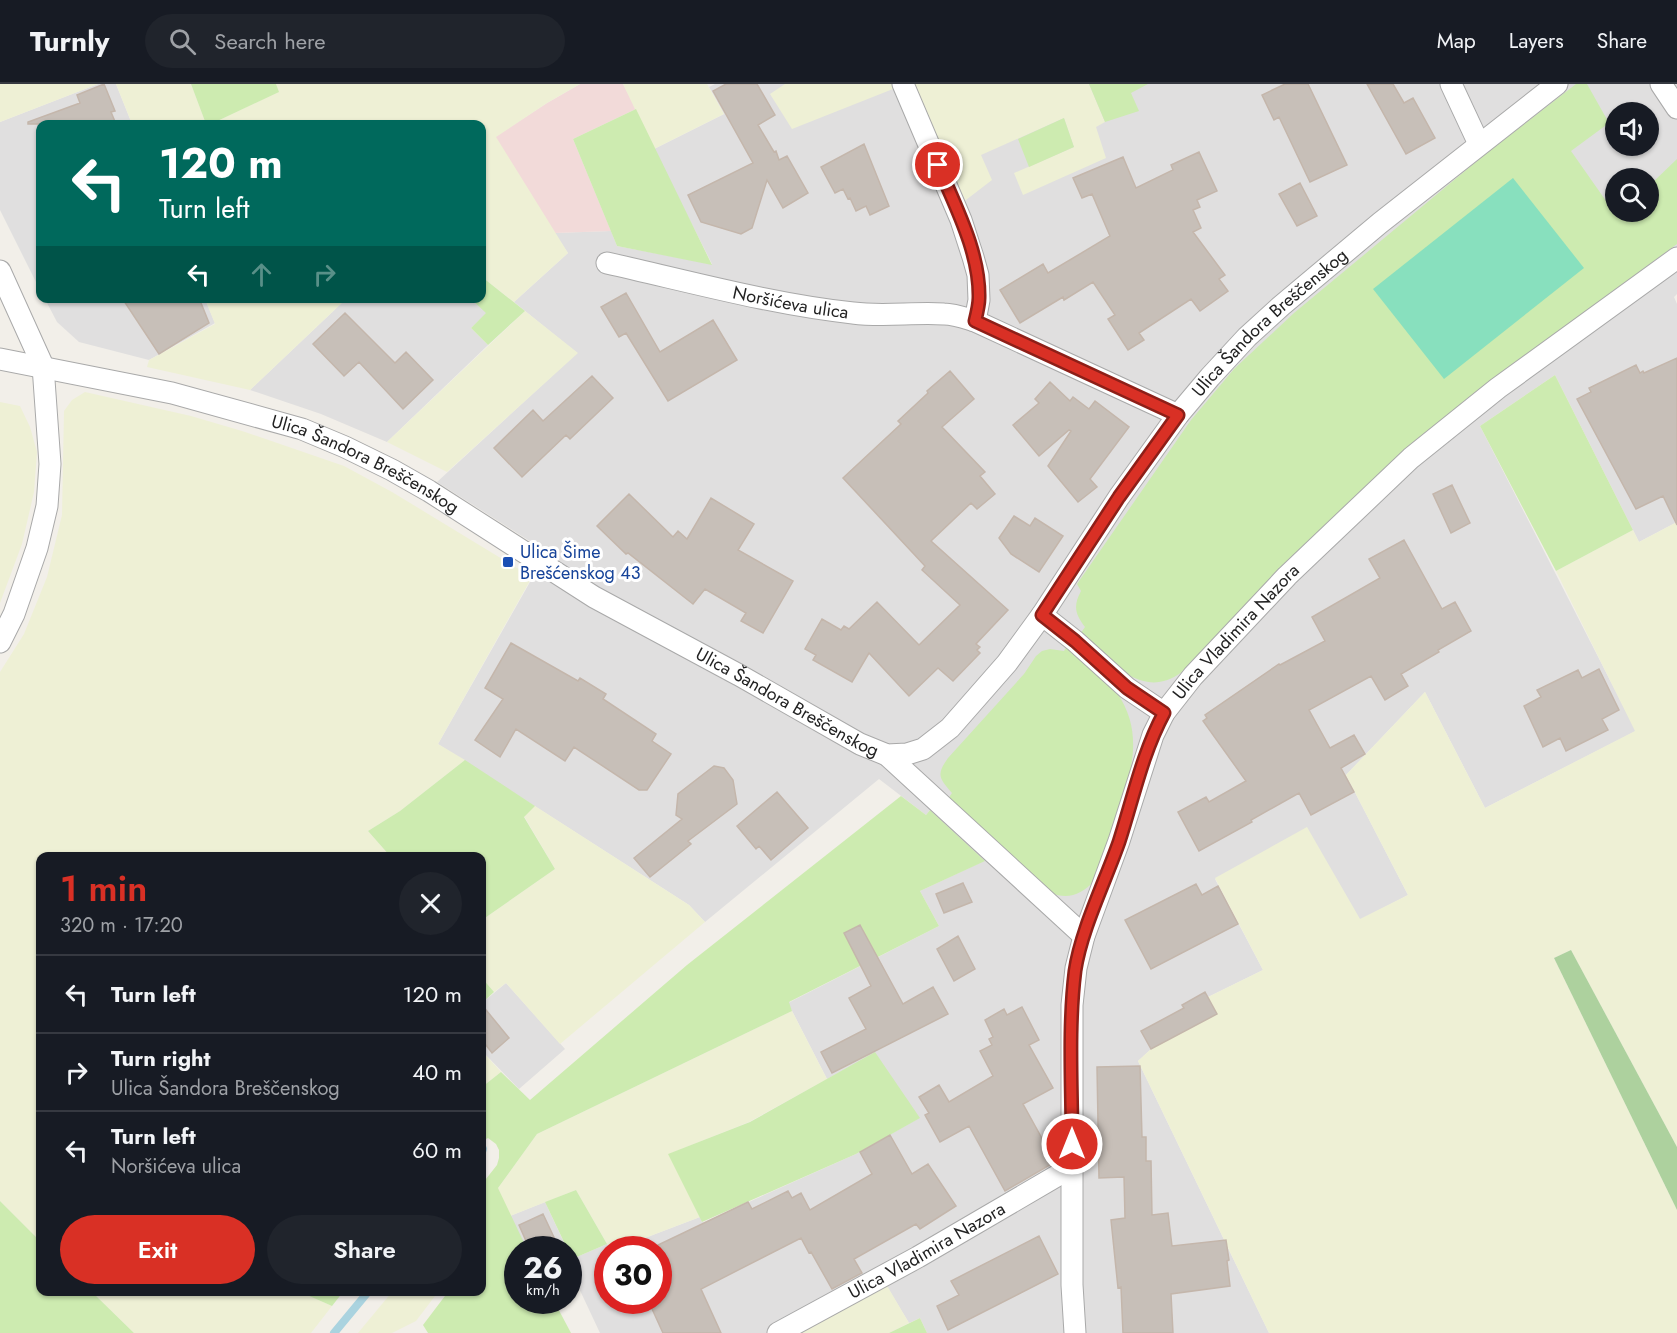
<!DOCTYPE html>
<html lang="en">
<head>
<meta charset="utf-8">
<style>
  :root { --surface:#171b24; --page:#20242c; --text:#f1f3f6; --muted:#9ea1a6; --line:#363941; --accent:#d93025 }
  body { margin:0; font-family:Jost,sans-serif; background:var(--page); color:var(--text); height:100vh; display:flex; flex-direction:column; font-size:22px; white-space:nowrap }
  * { box-sizing:border-box; margin:0 }
  p { font-size:20px; color:var(--muted) }
  .icon { flex:none; width:33px; height:33px; fill:none; stroke:currentColor; stroke-width:2; stroke-linecap:round; stroke-linejoin:round }
  .map { position:relative; flex:1; overflow:hidden }
  .side { position:absolute; left:36px; top:768px; width:450px; height:444px; display:flex; flex-direction:column; background:var(--surface); border-radius:12px; box-shadow:0 2px 4px #0004 }
  .side>* { flex:none }
  .banner { position:absolute; left:36px; top:36px; width:450px; height:183px; border-radius:12px; box-shadow:0 2px 4px #0004; background:#00695c; color:#fff; overflow:hidden }
  .tools { position:absolute; left:1605px; top:18px; display:grid; gap:12px }
  .tools a { display:grid; place-items:center; width:54px; height:54px; border-radius:50%; background:var(--surface); box-shadow:0 2px 4px #0004; font-size:30px }
  .speed { position:absolute; left:504px; top:1152px; display:flex; gap:12px; font-size:30px; font-weight:700; text-align:center }
  .speed>* { display:grid; place-content:center; width:78px; height:78px; border-radius:50%; background:var(--surface); box-shadow:0 2px 4px #0004; line-height:1 }
  .speed small { font-size:15px; font-weight:400 }
  .speed .limit { border:9px solid #d22; background:#fff; color:#111 }
  .pin { position:absolute; display:grid; place-items:center; width:51px; height:51px; color:#fff; margin:-26px; border:3px solid #fff; border-radius:50%; box-shadow:0 2px 6px #0007 }
  .me { position:absolute; width:66px; margin:-33px; rotate:0deg; stroke-linejoin:round; filter:drop-shadow(0 0 4px #0008) }
  .turn { display:flex; align-items:center; gap:21px; height:126px; padding:0 24px; font-size:27px }
  .turn .icon { width:78px; height:78px; stroke-width:2.5 }
  .turn b { display:block; font-size:42px; line-height:51px }
  .lanes { display:flex; align-items:center; height:57px; padding:0 24px; background:#0003; justify-content:center; gap:30px; direction:ltr }
  .lanes .off { opacity:.35 }
  .round { display:grid; place-items:center; flex:none; width:63px; height:63px; border-radius:32px; background:var(--page) }
  .headline { display:flex; align-items:center; justify-content:space-between; height:102px; padding:0 24px }
  h1 { font-size:36px; font-weight:600; line-height:45px; color:var(--accent) }
  .button { display:flex; gap:12px; margin-top:auto; padding:12px 24px }
  .button a { flex:1; height:69px; border-radius:36px; background:var(--accent); color:#fff; font-size:24px; font-weight:600; line-height:69px; text-align:center }
  .button a+a { background:var(--page); color:var(--text) }
  ul { padding:0; list-style:none }
  li { display:flex; align-items:center; gap:18px; height:78px; padding:0 24px; border-top:2px solid var(--line) }
  li div { flex:1 }
  li b { display:block; font-size:22px }
  li em { font-style:normal }
  header { display:flex; align-items:center; gap:36px; box-sizing:border-box; height:84px; padding:0 30px; background:var(--surface); border-bottom:2px solid var(--line) }
  header strong { font-size:28px }
  nav { display:flex; gap:33px; margin-inline-start:auto; font-size:21px }
  .search { width:420px; height:54px; background:var(--page); display:flex; align-items:center; gap:15px; box-sizing:border-box; padding:0 21px; border-radius:33px; color:var(--muted); font-size:22px }
  .map>svg:first-child { display:block }
  .residential { fill:#e0dfdf; fill-rule:evenodd }
  .commercial { fill:#f2dad9 }
  .farmland { fill:#eef0d5 }
  .grass { fill:#cdebb0 }
  .forest { fill:#add19e }
  .pitch { fill:#88e0be }
  .lines { fill:none; stroke-linecap:round; stroke-linejoin:round }
  .stream { stroke:#aad3df; stroke-width:8 }
  .building { fill:#c7bfb8; stroke:#c4b6ab; stroke-width:1.5 }
  .street-casing { stroke:#a9a9a9; stroke-width:23 }
  .street { stroke:#fff; stroke-width:21 }
  .route-casing { stroke:#8d1f18; stroke-width:15 }
  .route { stroke:#d93025; stroke-width:10 }
  .transit-dot { fill:#1a4fb4; stroke:#fff; stroke-width:2 }
  .labels { text-anchor:middle; stroke-width:6; stroke-linejoin:round; paint-order:stroke }
  .street-label { font-size:18px; fill:#222; stroke:#fff }
  .transit-label { font-size:18px; fill:#164399; stroke:#fff; text-anchor:start }
</style>
</head>
<body>
<header>
<strong>Turnly</strong>
<div class="search"><svg class="icon" aria-label="search" viewBox="0 0 24 24"><circle cx="10" cy="10" r="6"/><path d="M15 15l6 6"/></svg>Search here</div>
<nav><a>Map</a><a>Layers</a><a>Share</a></nav>
</header>
<div class="map">
<svg width="1677" height="1249" viewBox="0 0 1677 1249">
  <rect width="100%" height="100%" fill="#f2efe9"/>
  <path class="residential" d="M 98,0 L 116,0 L 132,40 L 40,40 L 40,206 L 0,126 L 0,38 Z
    M 715,0 L 1677,0 L 1677,210 L 1674,213 L 1677,220 L 1677,438 L 1639,458 L 1555,291 L 1480,342 L 1636,647 L 1485,724 L 1425,608 L 1346,691 L 1408,811 L 1360,836 L 1215,795 L 1263,886 L 1208,913 L 1138,977 L 1269,1249 L 927,1249 L 920,1234 L 909,1239 L 886,1201 L 793,1249 L 600,1249 L 569,1183 L 569,1168 L 572,1175 L 607,1160 L 610,1165 L 608,1166 L 608,1216 L 658,1216 L 658,1166 L 616,1165 L 700,1133 L 702,1138 L 704,1138 L 856,1070 L 919,1034 L 875,969 L 827,995 L 788,919 L 939,842 L 920,807 L 984,777 L 930,726 L 926,731 L 879,695 L 705,838 L 689,821 L 438,660 L 547,468 L 437,398 L 577,269 L 514,218 L 568,169 L 554,149 L 611,147 L 617,162 L 712,180 L 654,65 L 724,30 L 709,3 ZM 1616,28 L 1648,28 L 1648,62 L 1616,62 ZM 1616,94 L 1648,94 L 1648,128 L 1616,128 Z
    M 45,215 L 205,215 L 215,239 L 149,276 L 79,258 L 57,238 Z
    M 346,215 L 471,215 L 487,229 L 471,244 L 488,261 L 387,358 L 321,330 L 250,306 Z
    M 506,899 L 565,965 L 519,1005 L 482,967 L 482,919 Z
    M 545,1118 L 567,1165 L 527,1165 L 510,1132 Z"/>
  <path class="commercial" d="M 580,0 L 623,0 L 636,25 L 573,55 L 611,147 L 554,149 L 495,53 L 547,19 Z"/>
  <path class="farmland" d="M 0,0 L 98,0 L 0,38 Z
    M 116,0 L 191,0 L 206,40 L 132,40 Z
    M 276,0 L 580,0 L 547,19 L 496,53 L 568,169 L 514,218 L 482,193 L 482,40 L 211,40 L 278,8 Z
    M 623,0 L 707,0 L 724,30 L 654,65 Z
    M 785,0 L 896,0 L 898,3 L 792,45 L 770,10 Z
    M 911,0 L 1089,0 L 1105,38 L 1096,43 L 1106,74 L 1023,111 L 1014,89 L 1074,63 L 1064,34 L 981,71 L 992,96 L 962,119 Z
    M 205,215 L 346,215 L 250,306 L 147,283 L 149,276 L 215,240 Z
    M 525,227 L 578,269 L 447,388 L 387,358 Z
    M 85,308 L 191,332 L 242,347 L 344,382 L 392,408 L 532,493 L 438,660 L 465,676 L 400,727 L 368,747 L 390,772 L 40,772 L 40,1157 L 0,1117 L 0,588 L 24,550 L 47,493 L 62,431 L 64,327 L 72,316 Z
    M 0,318 L 20,322 L 30,343 L 37,368 L 34,408 L 22,460 L 0,519 Z
    M 1677,438 L 1677,1063 L 1571,866 L 1554,874 L 1677,1126 L 1677,1249 L 1269,1249 L 1138,977 L 1151,965 L 1216,930 L 1208,913 L 1263,886 L 1215,794 L 1307,743 L 1360,835 L 1408,811 L 1346,691 L 1425,608 L 1485,724 L 1635,647 L 1556,487 L 1633,446 L 1639,458 Z
    M 535,722 L 689,821 L 705,838 L 560,960 L 506,899 L 494,908 L 482,894 L 482,836 L 555,785 L 524,732 Z
    M 792,927 L 827,995 L 749,1038 L 669,1070 L 700,1133 L 616,1165 L 610,1165 L 576,1106 L 510,1132 L 498,1104 L 537,1050 Z
    M 482,967 L 501,988 L 482,1003 Z
    M 886,1200 L 909,1239 L 889,1249 L 793,1249 Z
    M 92,1208 L 307,1208 L 307,1211 L 332,1222 L 311,1249 L 134,1249 Z
    M 392,1208 L 438,1208 L 416,1237 L 392,1249 L 358,1249 Z"/>
  <path class="grass" d="M 191,0 L 276,0 L 279,8 L 211,40 L 206,40 Z
    M 1089,0 L 1148,0 L 1131,9 L 1139,27 L 1105,38 Z
    M 1576,0 L 1587,0 L 1609,39 L 1571,67 L 1618,134 L 1627,128 L 1648,128 L 1649,112 L 1655,108 L 1651,100 L 1677,75 L 1677,160 L 1489,299 L 1405,367 L 1247,519 L 1182,588 C 1141,618 1110,576 1080,550 L 1085,543 C 1075,530 1073,522 1081,507 L 1077,500 L 1191,336 L 1234,285 L 1294,229 L 1483,72 Z
    M 636,25 L 712,181 L 617,162 L 573,55 Z
    M 1064,34 L 1074,63 L 1029,83 L 1018,55 Z
    M 482,193 L 525,227 L 488,261 L 471,244 L 486,229 L 471,215 L 482,214 Z
    M 1555,291 L 1633,446 L 1556,487 L 1480,342 Z
    M 1067,562 C 1085,577 1103,591 1117,609 C 1145,649 1131,691 1117,732 C 1109,754 1101,776 1094,797 C 1082,810 1070,815 1053,810 L 948,715 L 952,709 C 939,694 936,691 948,674 L 1024,590 L 1036,572 L 1042,567 L 1050,565 L 1064,567 Z
    M 465,676 L 535,722 L 524,733 L 555,785 L 482,836 L 482,772 L 390,772 L 368,747 L 400,727 Z
    M 901,712 L 926,731 L 930,726 L 985,777 L 920,807 L 939,842 L 789,918 L 792,927 L 537,1050 L 498,1104 L 527,1165 L 518,1166 L 518,1216 L 554,1217 L 571,1249 L 428,1249 L 423,1241 L 448,1208 L 482,1208 L 482,1100 L 497,1081 L 499,1074 L 499,1066 L 496,1060 L 488,1054 L 482,1057 L 482,1003 L 501,988 L 530,1016 L 687,881 Z
    M 482,894 L 494,908 L 482,919 Z
    M 875,968 L 920,1034 L 856,1070 L 702,1138 L 668,1070 L 750,1038 Z
    M 576,1106 L 607,1160 L 572,1175 L 545,1118 Z
    M 0,1117 L 40,1157 L 40,1208 L 92,1208 L 134,1249 L 0,1249 Z
    M 307,1208 L 343,1208 L 332,1222 L 307,1211 Z
    M 920,1234 L 927,1249 L 889,1249 Z"/>
  <path class="forest" d="M 1571,866 L 1677,1063 L 1677,1126 L 1554,874 Z"/>
  <path class="pitch" d="M 1513,94 L 1584,184 L 1444,295 L 1373,205 Z"/>
  <g class="lines">
    <path class="stream" d="M 482,1068 L 483,1065
      M 334,1249 L 368,1208"/>
  </g>
  <path class="building" d="M 104,0 L 115,27 L 111,28 L 116,40 L 28,40 L 28,38 L 80,19 L 77,11 Z
    M 726,0 L 757,0 L 775,31 L 758,41 L 774,68 L 776,67 L 779,76 L 787,72 L 808,109 L 783,124 L 767,96 L 752,144 L 741,150 L 701,138 L 688,111 L 753,79 L 713,7 Z
    M 1285,0 L 1308,0 L 1347,81 L 1310,98 L 1279,33 L 1274,36 L 1262,11 Z
    M 1367,0 L 1393,0 L 1404,19 L 1413,14 L 1435,54 L 1406,70 Z
    M 864,60 L 889,122 L 870,131 L 866,122 L 856,127 L 850,114 L 848,115 L 843,105 L 835,109 L 821,83 Z
    M 1199,68 L 1217,107 L 1197,116 L 1200,123 L 1193,126 L 1201,144 L 1193,148 L 1225,191 L 1219,195 L 1228,207 L 1200,227 L 1191,215 L 1139,249 L 1144,256 L 1128,266 L 1108,235 L 1115,231 L 1093,198 L 1064,216 L 1063,213 L 1020,239 L 1000,206 L 1043,180 L 1048,189 L 1110,152 L 1092,110 L 1082,114 L 1073,94 L 1123,73 L 1136,104 L 1173,86 L 1171,81 Z
    M 1300,99 L 1317,132 L 1297,142 L 1279,110 Z
    M 626,209 L 660,268 L 713,236 L 737,276 L 668,317 L 626,249 L 619,253 L 601,223 Z
    M 122,214 L 199,214 L 209,239 L 159,270 Z
    M 345,229 L 395,279 L 406,268 L 433,296 L 403,325 L 359,278 L 344,292 L 313,260 Z
    M 1677,274 L 1677,441 L 1663,412 L 1636,425 L 1577,315 L 1591,308 L 1589,304 L 1636,281 L 1640,289 L 1643,287 L 1644,289 Z
    M 950,287 L 974,315 L 942,343 L 985,388 L 980,392 L 995,410 L 977,425 L 971,419 L 931,457 L 1008,526 L 976,560 L 980,563 L 977,566 L 980,569 L 953,597 L 938,584 L 909,612 L 869,569 L 852,598 L 813,576 L 816,571 L 805,565 L 822,535 L 841,546 L 844,542 L 849,545 L 877,518 L 919,561 L 960,521 L 922,486 L 925,482 L 843,394 L 901,340 L 898,337 L 928,309 L 927,307 Z
    M 592,292 L 613,314 L 570,355 L 566,351 L 522,393 L 494,364 L 533,326 L 543,337 Z
    M 1050,298 L 1070,317 L 1073,313 L 1089,325 L 1095,317 L 1129,343 L 1090,395 L 1097,403 L 1078,418 L 1048,382 L 1071,347 L 1069,346 L 1039,372 L 1013,341 L 1039,319 L 1035,315 Z
    M 1452,401 L 1470,439 L 1451,449 L 1433,410 Z
    M 629,410 L 673,453 L 678,447 L 687,455 L 711,414 L 754,440 L 738,466 L 793,497 L 763,549 L 741,537 L 746,529 L 705,505 L 693,520 L 628,469 L 626,470 L 597,442 Z
    M 1014,432 L 1030,442 L 1035,434 L 1063,452 L 1039,488 L 1011,470 L 999,454 Z
    M 1404,456 L 1442,525 L 1455,518 L 1471,547 L 1438,566 L 1439,568 L 1401,590 L 1408,602 L 1385,616 L 1371,592 L 1309,626 L 1330,664 L 1354,651 L 1365,670 L 1341,684 L 1354,708 L 1311,731 L 1299,709 L 1251,736 L 1252,738 L 1199,767 L 1178,728 L 1206,713 L 1209,718 L 1246,697 L 1203,637 L 1207,634 L 1205,631 L 1279,580 L 1280,581 L 1325,557 L 1312,533 L 1380,494 L 1369,475 Z
    M 511,559 L 578,597 L 580,594 L 606,610 L 603,615 L 656,650 L 652,657 L 671,670 L 647,706 L 639,706 L 574,663 L 565,677 L 516,645 L 500,673 L 475,656 L 503,615 L 485,604 Z
    M 1599,585 L 1619,626 L 1602,635 L 1608,646 L 1566,667 L 1560,654 L 1543,663 L 1524,622 L 1541,613 L 1537,606 L 1578,586 L 1582,594 Z
    M 714,682 L 724,684 L 733,696 L 737,720 L 688,757 L 691,760 L 650,793 L 634,774 L 682,735 L 676,731 L 678,710 Z
    M 777,708 L 808,744 L 771,776 L 759,762 L 756,765 L 737,742 Z
    M 963,799 L 972,818 L 944,829 L 936,810 Z
    M 1196,800 L 1202,811 L 1218,802 L 1238,840 L 1151,885 L 1125,836 Z
    M 860,841 L 903,920 L 933,903 L 948,930 L 832,989 L 821,968 L 866,945 L 849,914 L 871,902 L 844,849 Z
    M 958,852 L 975,885 L 954,897 L 937,865 Z
    M 1205,908 L 1217,930 L 1151,965 L 1141,947 L 1184,924 L 1182,921 Z
    M 482,921 L 509,954 L 492,969 L 482,956 Z
    M 1022,923 L 1039,956 L 1029,961 L 1053,1004 L 1023,1020 L 1055,1078 L 1005,1107 L 969,1042 L 940,1058 L 925,1031 L 929,1029 L 919,1013 L 939,1001 L 949,1018 L 993,992 L 980,967 L 992,961 L 989,955 L 993,953 L 985,936 L 1004,925 L 1007,931 Z
    M 1140,982 L 1142,1053 L 1146,1053 L 1146,1077 L 1151,1077 L 1152,1131 L 1168,1129 L 1172,1162 L 1226,1156 L 1229,1176 L 1227,1177 L 1230,1202 L 1171,1210 L 1173,1249 L 1123,1249 L 1121,1203 L 1118,1204 L 1111,1136 L 1125,1134 L 1124,1093 L 1099,1094 L 1097,983 Z
    M 890,1051 L 912,1090 L 928,1080 L 956,1122 L 920,1145 L 916,1140 L 854,1175 L 862,1189 L 832,1205 L 811,1168 L 809,1169 L 801,1154 L 701,1205 L 721,1249 L 663,1249 L 648,1216 L 658,1216 L 658,1161 L 748,1118 L 752,1125 L 788,1107 L 792,1114 L 801,1109 L 810,1126 L 872,1090 L 860,1068 Z
    M 543,1130 L 560,1166 L 530,1166 L 519,1141 Z
    M 1039,1152 L 1058,1190 L 948,1246 L 937,1222 L 959,1211 L 951,1197 Z"/>
  <g class="lines">
    <defs>
      <g id="street">
        <path d="M 903,0 L 961,136 L 973,173 L 978,191 L 979,216 L 975,237"/>
        <path d="M 1451,0 L 1479,60"/>
        <path d="M 1661,0 L 1677,24"/>
        <path id="s1" d="M 607,179 C 688,197 770,220 853,229 C 883,233 914,228 944,230 C 954,230 965,234 975,237 L 1178,331"/>
        <path d="M 0,187 L 43,282 L 50,380 L 47,422 L 37,464 L 14,530 L 0,558"/>
        <path id="s2" d="M 0,275 L 172,309 L 302,345 L 345,363 L 392,386 L 429,407 L 594,513 L 739,591 L 860,660 L 887,671 L 907,670 L 923,665 L 950,644 L 1007,579 L 1042,531 L 1119,413 L 1178,331 L 1210,293 L 1247,253 L 1281,222 L 1380,139 L 1557,0"/>
        <path d="M 1042,531 L 1075,557 L 1127,604 L 1164,629"/>
        <path d="M 887,671 L 1084,852"/>
        <path id="s3" d="M 778,1249 L 918,1173 L 1072,1083"/>
        <path id="s4" d="M 1075,1249 L 1072,1201 L 1072,921 L 1076,884 L 1084,852 L 1119,757 L 1153,651 L 1164,629 L 1193,592 L 1287,492 L 1411,374 L 1498,304 L 1677,174"/>
      </g>
    </defs>
    <use href="#street" class="street-casing"/>
    <use href="#street" class="street"/>
  </g>
  <g class="lines">
    <defs>
      <path id="route" d="M 938,81 C 955,122 980,168 979,214 C 979,221 977,229 975,237 L 1178,331 L 1119,413 L 1042,531 L 1075,557 L 1127,604 L 1164,629 C 1142,670 1133,715 1119,758 C 1105,798 1081,846 1075,887 C 1068,944 1072,1003 1072,1060"/>
    </defs>
    <use href="#route" class="route-casing"/>
    <use href="#route" class="route"/>
  </g>
  <rect class="transit-dot" x="502" y="472" width="12" height="12" rx="3"/>
  <g class="labels">
    <g class="street-label">
      <text dy="6" stroke="none"><textPath href="#s1" startOffset="188">Noršićeva ulica</textPath></text>
      <text dy="6" stroke="none"><textPath href="#s2" startOffset="1570">Ulica Šandora Breščenskog</textPath></text>
      <text dy="6" stroke="none"><textPath href="#s2" startOffset="382">Ulica Šandora Breščenskog</textPath></text>
      <text dy="6" stroke="none"><textPath href="#s4" startOffset="744">Ulica Vladimira Nazora</textPath></text>
      <text dy="6" stroke="none"><textPath href="#s2" startOffset="868">Ulica Šandora Breščenskog</textPath></text>
      <text dy="6" stroke="none"><textPath href="#s3" startOffset="170">Ulica Vladimira Nazora</textPath></text>
    </g>
    <g class="transit-label">
      <text x="520" y="474">Ulica Šime<tspan x="520" dy="21">Brešćenskog 43</tspan></text>
    </g>
  </g>
</svg>
<div class="tools">
<a><svg class="icon" aria-label="sound" viewBox="0 0 24 24"><path d="M4 9h4l5-4v14l-5-4H4zM17 9q2 3 0 6"/></svg></a>
<a><svg class="icon" aria-label="search" viewBox="0 0 24 24"><circle cx="10" cy="10" r="6"/><path d="M15 15l6 6"/></svg></a>
</div>
<div class="speed"><div>26<small>km/h</small></div><div class="limit">30</div></div>
<div class="pin" style="left:938px;top:81px;background:#d93025"><svg class="icon" aria-label="arrive" viewBox="0 0 24 24"><path d="M6 21V4h12l-3 4 3 4H6"/></svg></div>
<svg class="me" style="left:1072px;top:1060px" viewBox="-20 -20 40 40"><circle r="17" fill="#d93025" stroke="#fff" stroke-width="3"/><path d="M0-11L8 9 0 5-8 9z" fill="#fff"/></svg>
<div class="banner">
<div class="turn"><svg class="icon" aria-label="left" viewBox="0 0 24 24"><path d="M17 20v-9H6M10 6l-5 5 5 5"/></svg><div><b>120 m</b>Turn left</div></div>
<div class="lanes"><svg class="icon" aria-label="left" viewBox="0 0 24 24"><path d="M17 20v-9H6M10 6l-5 5 5 5"/></svg><svg class="icon off" aria-label="ahead" viewBox="0 0 24 24"><path d="M12 20V5M6 11l6-6 6 6"/></svg><svg class="icon off" aria-label="right" viewBox="0 0 24 24"><path d="M7 20v-9h11M14 6l5 5-5 5"/></svg></div>
</div>
<section class="side">
<div class="headline"><div><h1>1 min</h1><p>320 m · 17:20</p></div><a class="round"><svg class="icon" aria-label="close" viewBox="0 0 24 24"><path d="M6 6l12 12M18 6L6 18"/></svg></a></div>
<ul>
<li><svg class="icon" aria-label="left" viewBox="0 0 24 24"><path d="M17 20v-9H6M10 6l-5 5 5 5"/></svg><div><b>Turn left</b></div><em>120 m</em></li>
<li><svg class="icon" aria-label="right" viewBox="0 0 24 24"><path d="M7 20v-9h11M14 6l5 5-5 5"/></svg><div><b>Turn right</b><p>Ulica Šandora Breščenskog</p></div><em>40 m</em></li>
<li><svg class="icon" aria-label="left" viewBox="0 0 24 24"><path d="M17 20v-9H6M10 6l-5 5 5 5"/></svg><div><b>Turn left</b><p>Noršićeva ulica</p></div><em>60 m</em></li>
</ul>
<div class="button"><a>Exit</a><a>Share</a></div>
</section>
</div>
</body>
</html>
